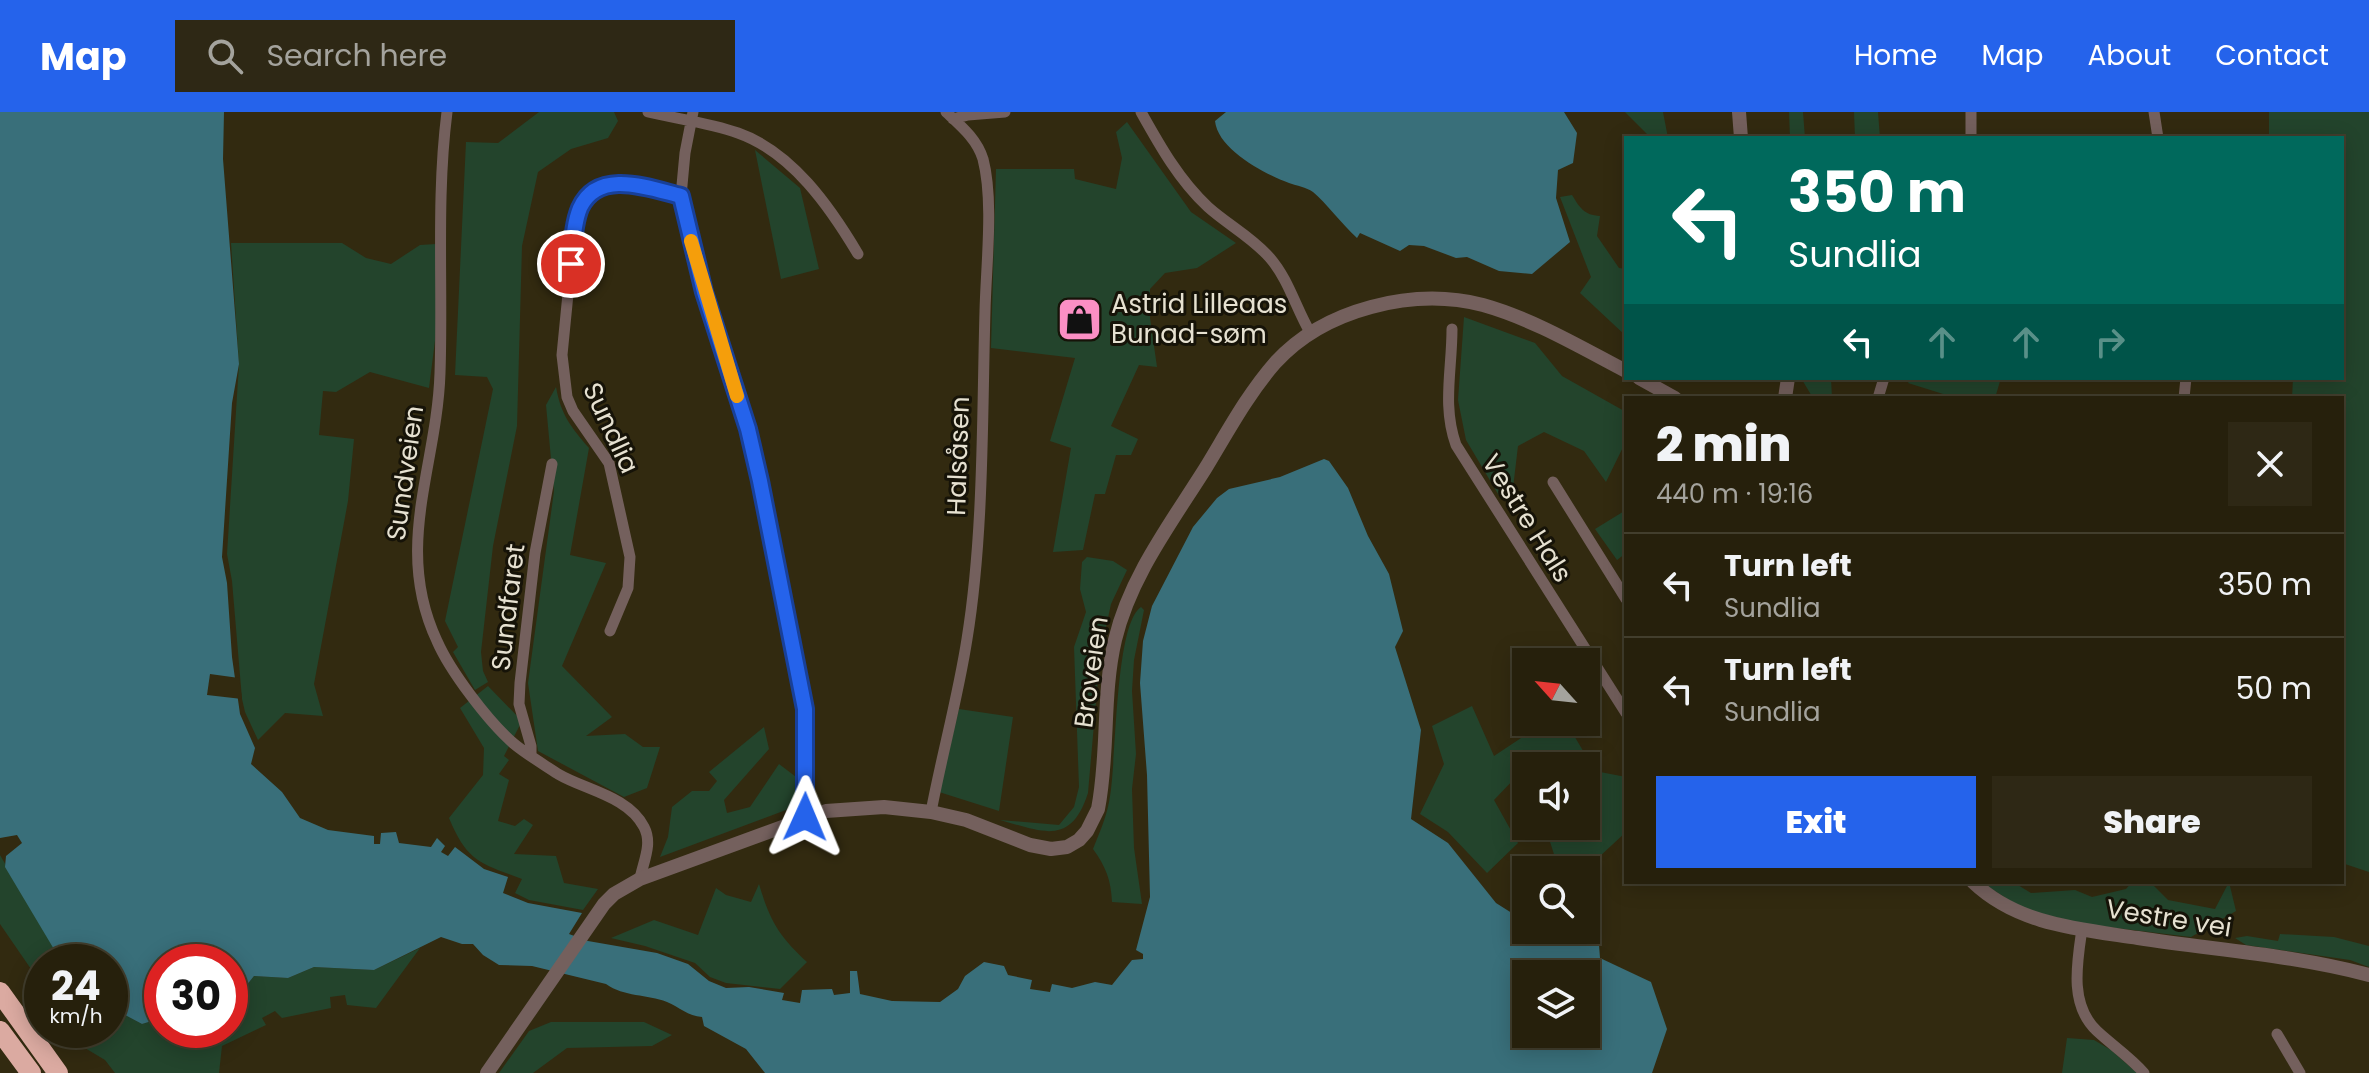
<!DOCTYPE html>
<html lang="en">
<head>
<meta charset="utf-8">
<style>
  :root { --surface:#26200c; --page:#2e2815; --text:#f1f3f6; --muted:#a4a39d; --line:#423e2d; --accent:#2563eb }
  body { margin:0; font-family:Poppins,sans-serif; background:var(--page); color:var(--text); height:100vh; display:flex; flex-direction:column; font-size:30px; white-space:nowrap }
  * { box-sizing:border-box; margin:0 }
  p { font-size:26px; color:var(--muted) }
  .icon { flex:none; width:44px; height:44px; fill:none; stroke:currentColor; stroke-width:2; stroke-linecap:round; stroke-linejoin:round }
  .map { position:relative; flex:1; overflow:hidden }
  .panel { position:absolute; left:1624px; top:284px; width:720px; height:488px; display:flex; flex-direction:column; background:var(--surface); border-radius:0px; box-shadow:0 4px 20px #0003,0 0 0 2px var(--line) }
  .panel>* { flex:none }
  .banner { position:absolute; left:1624px; top:24px; width:720px; height:244px; border-radius:0px; box-shadow:0 4px 20px #0003,0 0 0 2px var(--line); background:#00695c; color:#fff; overflow:hidden }
  .needle { width:52px; rotate:297deg }
  .controls { position:absolute; left:1512px; top:536px; display:grid; gap:16px }
  .controls a { display:grid; place-items:center; width:88px; height:88px; border-radius:0px; background:var(--surface); box-shadow:0 4px 20px #0003,0 0 0 2px var(--line); font-size:40px }
  .speed { position:absolute; left:24px; top:832px; display:flex; gap:16px; font-size:40px; font-weight:700; text-align:center }
  .speed>* { display:grid; place-content:center; width:104px; height:104px; border-radius:50%; background:var(--surface); box-shadow:0 4px 20px #0003,0 0 0 2px var(--line); line-height:1 }
  .speed small { font-size:20px; font-weight:400 }
  .speed .limit { border:12px solid #d22; background:#fff; color:#111 }
  .pin { position:absolute; display:grid; place-items:center; width:68px; height:68px; color:#fff; margin:-34px; border:4px solid #fff; border-radius:50%; box-shadow:0 2px 8px #0007 }
  .me { position:absolute; width:88px; margin:-44px; rotate:1deg; stroke-linejoin:round; filter:drop-shadow(0 0 6px #0008) }
  .turn { display:flex; align-items:center; gap:28px; height:168px; padding:0 32px; font-size:36px }
  .turn .icon { width:104px; height:104px; stroke-width:2.5 }
  .turn b { display:block; font-size:56px; line-height:68px }
  .lanes { display:flex; align-items:center; height:76px; padding:0 32px; background:#0003; justify-content:center; gap:40px; direction:ltr }
  .lanes .off { opacity:.35 }
  .round { display:grid; place-items:center; flex:none; width:84px; height:84px; border-radius:0px; background:var(--page) }
  .head { display:flex; align-items:center; justify-content:space-between; height:136px; padding:0 32px }
  h1 { font-size:48px; font-weight:800; line-height:60px }
  .primary-button { display:flex; gap:16px; margin-top:auto; padding:16px 32px }
  .primary-button a { flex:1; height:92px; border-radius:0px; background:var(--accent); color:#fff; font-size:32px; font-weight:800; line-height:92px; text-align:center }
  .primary-button a+a { background:var(--page); color:var(--text) }
  ul { padding:0; list-style:none }
  li { display:flex; align-items:center; gap:24px; height:104px; padding:0 32px; border-top:2px solid var(--line) }
  li div { flex:1 }
  li b { display:block; font-size:30px }
  li em { font-style:normal }
  header { display:flex; align-items:center; gap:48px; box-sizing:border-box; height:112px; padding:0 40px; background:var(--accent); color:#fff }
  header strong { font-size:38px }
  nav { display:flex; gap:44px; margin-inline-start:auto; font-size:28px }
  .search { width:560px; height:72px; background:var(--page); display:flex; align-items:center; gap:20px; box-sizing:border-box; padding:0 28px; border-radius:0px; color:var(--muted); font-size:30px }
  .map>svg:first-child { display:block }
  .green { fill:#23442c }
  .water { fill:#396f7a; fill-rule:evenodd }
  .pier { fill:#322a10 }
  .lines { fill:none; stroke-linecap:round; stroke-linejoin:round }
  .minor { stroke:#74605d; stroke-width:11 }
  .tertiary { stroke:#74605d; stroke-width:14 }
  .motorway { stroke:#dbaaa1; stroke-width:20 }
  .route-casing { stroke:#184099; stroke-width:20 }
  .route { stroke:#2563eb; stroke-width:14 }
  .slow { stroke:#f59e0b; stroke-width:14 }
  .labels { text-anchor:middle; stroke-width:6; stroke-linejoin:round; paint-order:stroke }
  .poi-label { font-size:26px; fill:#e6e1d1; stroke:#161308; text-anchor:start }
  .street-label { font-size:26px; fill:#e6e1d1; stroke:#161308 }
</style>
</head>
<body>
<header>
<strong>Map</strong>
<div class="search"><svg class="icon" aria-label="search" viewBox="0 0 24 24"><circle cx="10" cy="10" r="6"/><path d="M15 15l6 6"/></svg>Search here</div>
<nav><a>Home</a><a>Map</a><a>About</a><a>Contact</a></nav>
</header>
<div class="map">
<svg width="2369" height="961" viewBox="0 0 2369 961">
  <rect width="100%" height="100%" fill="#322a10"/>
  <path class="green" d="M 539,0 L 614,0 L 618,9 L 608,26 L 571,37 L 538,60 L 522,134 L 517,314 L 493,434 L 481,540 L 483,559 L 488,570 L 475,578 L 453,540 L 458,535 L 445,509 L 493,277 L 487,265 L 455,263 L 466,30 L 498,31 Z
    M 1625,0 L 1663,0 L 1668,26 L 1651,26 Z
    M 1789,0 L 1803,0 L 1805,26 L 1790,26 Z
    M 1854,0 L 1878,0 L 1880,26 L 1855,26 Z
    M 2269,0 L 2369,0 L 2369,760 L 2342,751 L 2342,286 L 2292,286 L 2293,266 L 2342,266 L 2342,26 L 2269,26 Z
    M 1127,10 L 1191,100 L 1236,131 L 1197,156 L 1165,161 L 1150,177 L 1150,206 L 1157,255 L 1139,253 L 1111,314 L 1138,327 L 1131,343 L 1116,343 L 1105,382 L 1095,382 L 1083,438 L 1053,440 L 1071,336 L 1050,329 L 1075,246 L 991,236 L 996,57 L 1074,57 L 1075,67 L 1116,77 L 1122,46 L 1116,20 Z
    M 755,38 L 800,76 L 819,157 L 781,167 Z
    M 1572,83 C 1580,96 1584,103 1600,104 L 1597,124 L 1619,156 L 1626,157 L 1626,224 L 1580,181 L 1591,165 L 1560,85 Z
    M 231,131 L 342,131 L 366,146 L 391,152 L 420,133 L 436,132 L 438,205 L 429,276 L 370,260 L 336,280 L 323,279 L 319,323 L 354,327 L 348,389 L 314,572 L 323,604 L 285,601 L 258,628 L 245,600 L 242,587 L 232,469 L 227,442 L 239,252 Z
    M 1464,205 L 1535,231 L 1562,264 L 1626,300 L 1626,329 L 1606,370 L 1584,339 L 1544,320 L 1518,334 L 1513,376 L 1501,387 L 1466,328 L 1458,288 Z
    M 1801,266 L 1831,266 L 1832,286 L 1813,286 Z
    M 1911,266 L 2001,266 L 1995,286 L 1956,286 L 1908,271 Z
    M 556,275 C 561,303 571,315 589,336 L 570,443 L 606,451 L 562,554 L 612,605 L 586,624 L 625,622 L 643,635 L 660,635 L 647,676 L 624,685 L 538,639 L 528,571 L 554,379 L 546,293 Z
    M 1626,398 L 1626,441 L 1617,448 L 1595,417 Z
    M 1087,445 L 1113,449 L 1127,458 L 1111,492 L 1100,543 L 1088,681 C 1071,734 1043,720 1000,708 L 1059,713 L 1074,695 L 1079,675 L 1074,535 L 1086,500 L 1080,477 L 1082,450 Z
    M 1141,495 L 1144,498 L 1134,548 L 1132,579 L 1136,642 L 1132,677 L 1134,736 L 1142,792 L 1112,790 C 1111,768 1106,755 1093,737 C 1099,722 1106,706 1109,690 C 1117,654 1114,513 1141,495 Z
    M 488,574 L 522,609 L 504,644 L 509,648 L 499,662 L 509,668 L 498,709 L 515,714 L 524,707 L 533,713 L 514,742 L 556,744 L 564,771 L 598,777 L 583,798 L 529,788 L 515,781 L 522,767 C 479,751 467,749 449,706 L 483,663 L 484,636 L 460,596 Z
    M 1472,594 L 1494,644 L 1545,610 L 1566,610 L 1595,659 L 1626,665 L 1626,720 L 1585,758 L 1559,758 L 1545,714 L 1586,714 L 1586,654 L 1526,654 L 1526,679 L 1516,665 L 1494,688 L 1518,731 L 1487,761 L 1448,720 L 1420,702 L 1444,652 L 1432,614 Z
    M 959,597 L 1013,605 L 999,699 L 939,680 Z
    M 764,615 L 769,637 L 724,688 L 727,701 L 750,695 L 779,652 L 800,668 L 797,683 L 786,698 L 660,745 L 668,725 L 672,695 L 692,679 L 709,679 L 717,669 L 709,660 Z
    M 0,743 L 62,850 L 42,850 L 42,873 L 0,812 Z
    M 1981,770 L 2013,770 L 2031,781 L 2075,778 L 2092,785 L 2126,777 L 2132,770 L 2150,770 L 2168,788 L 2215,797 L 2229,770 L 2236,799 L 2191,825 L 2083,812 L 2023,797 Z
    M 759,772 C 770,809 779,824 807,850 L 780,877 L 726,871 L 710,865 L 695,851 L 645,834 L 611,826 L 654,808 L 698,823 L 716,776 L 726,783 L 751,790 Z
    M 2280,822 L 2334,825 L 2369,834 L 2369,855 L 2350,848 L 2246,833 L 2235,826 L 2247,824 L 2278,829 Z
    M 420,836 L 376,896 L 347,893 L 345,883 L 330,885 L 331,896 L 282,906 L 275,899 L 262,906 L 266,913 L 222,934 L 219,961 L 115,961 L 105,948 L 85,936 L 73,918 L 110,918 L 110,895 L 142,912 L 162,906 L 162,918 L 230,918 L 230,894 L 254,864 L 288,866 L 314,855 L 374,858 Z
    M 551,910 L 644,910 L 672,923 L 652,934 L 567,936 L 533,961 L 499,961 L 529,919 Z
    M 2067,926 L 2094,928 L 2111,938 L 2137,961 L 2062,961 Z"/>
  <path class="water" d="M 0,0 L 224,0 L 223,47 L 239,252 L 232,291 L 222,445 L 227,471 L 232,545 L 240,602 L 255,636 L 251,652 L 282,680 L 300,706 L 328,718 L 374,724 L 374,732 L 380,732 L 381,721 L 396,720 L 399,731 L 431,735 L 437,726 L 445,734 L 441,740 L 448,744 L 455,735 L 484,757 L 508,765 L 503,781 L 528,791 L 582,801 L 569,822 L 588,829 L 657,841 L 688,852 L 709,869 L 726,876 L 749,875 L 784,881 L 782,888 L 800,891 L 802,878 L 832,877 L 834,883 L 850,881 L 850,859 L 857,859 L 860,882 L 892,889 L 940,890 L 958,877 L 965,864 L 984,850 L 1004,854 L 1008,863 L 1032,868 L 1030,877 L 1050,880 L 1052,872 L 1072,876 L 1095,870 L 1112,873 L 1132,848 L 1143,847 L 1143,842 L 1136,838 L 1150,785 L 1147,663 L 1140,571 L 1143,529 L 1152,494 L 1193,415 L 1217,386 L 1229,377 L 1280,365 L 1324,347 L 1329,349 L 1348,376 L 1368,424 L 1389,462 L 1403,519 L 1395,535 L 1421,618 L 1411,707 L 1448,731 L 1496,791 L 1526,810 L 1526,818 L 1540,818 L 1574,831 L 1599,833 L 1600,846 L 1651,870 L 1667,917 L 1652,961 L 765,961 L 746,937 L 704,914 L 702,905 C 688,904 679,895 667,890 C 647,882 624,885 606,872 L 532,854 L 499,853 L 483,843 L 473,832 L 462,832 L 441,825 L 374,858 L 314,855 L 288,866 L 254,864 L 230,894 L 230,850 L 162,850 L 162,906 L 142,912 L 110,895 L 110,850 L 61,849 L 5,755 L 6,744 L 22,731 L 17,723 L 0,726 ZM 1526,862 L 1586,862 L 1586,922 L 1526,922 Z
    M 1226,0 L 1564,0 L 1577,21 L 1573,51 L 1558,58 L 1556,86 L 1570,130 L 1532,162 L 1499,159 L 1467,145 L 1456,146 L 1424,134 L 1409,133 L 1400,139 L 1360,121 L 1357,126 C 1342,112 1326,91 1313,80 C 1306,75 1297,74 1289,71 C 1265,62 1218,38 1215,9 Z"/>
  <path class="pier" d="M 210,562 L 239,566 L 242,587 L 207,583 Z"/>
  <g class="lines">
    <path class="minor" d="M 447,0 C 436,86 443,174 440,261 C 437,355 393,435 437,529 C 450,559 488,609 513,631 C 526,642 543,652 558,662 C 585,678 628,684 644,715 C 653,732 643,750 640,767
      M 648,0 C 678,7 710,11 738,21 C 792,40 830,95 858,142
      M 693,0 L 685,41 L 681,84 L 704,180 L 748,317 L 760,369 L 805,597 L 805,705
      M 1141,0 C 1160,34 1179,68 1208,95 C 1228,113 1252,125 1270,146 C 1289,168 1296,197 1311,222
      M 2154,0 L 2158,26
      M 953,7 L 968,3 L 1005,0
      M 1971,26 L 1971,0
      M 1452,217 C 1452,258 1442,294 1456,333 L 1626,601
      M 1878,286 L 1884,266
      M 2184,286 L 2186,266
      M 1553,370 L 1626,487
      M 610,519 L 628,476 L 630,445 L 609,351 L 573,299 L 567,285 L 562,243 L 574,121 L 580,96 L 592,81 L 608,72 L 633,72 L 681,84
      M 531,644 L 531,634 L 519,592 L 520,571 L 535,441 L 552,352
      M 931,700 C 942,642 958,585 967,527 C 984,422 982,305 985,199 C 986,154 994,89 983,47 C 977,27 961,14 946,0
      M 2082,817 C 2077,851 2069,893 2097,919 C 2112,933 2130,945 2144,961
      M 2277,922 L 2300,961"/>
    <path class="tertiary" d="M 1739,0 L 1741,26
      M 1639,266 L 1675,286
      M 1785,286 L 1788,266
      M 1973,770 C 2018,813 2079,817 2138,826 C 2215,838 2294,843 2369,863
      M 487,961 L 604,792 L 614,782 L 640,767 L 826,699 L 884,695 L 931,700 L 966,708 L 1030,733 L 1051,737 L 1067,735 L 1079,728 L 1087,719 L 1098,697 C 1109,641 1102,583 1115,528 C 1130,465 1171,411 1205,357 C 1227,321 1247,283 1275,251 C 1324,197 1413,175 1483,193 C 1533,207 1580,235 1626,259"/>
    <path class="motorway" d="M 0,880 L 58,961
      M 0,919 L 31,961"/>
  </g>
  <g class="lines">
    <defs>
      <path id="route" d="M 571,152 C 573,134 573,113 580,96 C 598,56 649,76 681,84 L 704,180 L 748,317 L 760,369 L 805,597 L 805,705"/>
    </defs>
    <use href="#route" class="route-casing"/>
    <use href="#route" class="route"/>
    <path class="slow" d="M 691,129 L 737,284"/>
  </g>
  <defs>
    <symbol id="shop-square" viewBox="-11 -11 22 22"><rect x="-9" y="-9" width="18" height="18" rx="4" fill="#fb8fc4" stroke="#161308"/><path d="M-5-2.5h2.3a2.7 3.5 0 0 1 5.4 0H5L5.5 6h-11ZM-1.5-2.5h3a1.5 2.3 0 0 0-3 0Z" fill="#111"/></symbol>
  </defs>
  <g fill-rule="evenodd">
    <use href="#shop-square" x="1054" y="182" width="51" height="51"/>
  </g>
  <g class="labels">
    <g class="poi-label">
      <text x="1111" y="201">Astrid Lilleaas<tspan x="1111" dy="30">Bunad-søm</tspan></text>
    </g>
    <g class="street-label">
      <text transform="translate(611 316) rotate(65)" y="9">Sundlia</text>
      <text transform="translate(958 344) rotate(-88)" y="9">Halsåsen</text>
      <text transform="translate(405 361) rotate(-82)" y="9">Sundveien</text>
      <text transform="translate(1527 406) rotate(58)" y="9">Vestre Hals</text>
      <text transform="translate(508 495) rotate(-83)" y="9">Sundfaret</text>
      <text transform="translate(1091 560) rotate(-82)" y="9">Broveien</text>
      <text transform="translate(2169 806) rotate(9)" y="9">Vestre vei</text>
    </g>
  </g>
</svg>
<div class="controls">
<a><svg class="needle" viewBox="-14 -14 28 28"><path d="M0-13l5 13h-10z" fill="#e53935"/><path d="M0 13l5-13h-10z" fill="#a4a39d"/></svg></a>
<a><svg class="icon" aria-label="sound" viewBox="0 0 24 24"><path d="M4 9h4l5-4v14l-5-4H4zM17 9q2 3 0 6"/></svg></a>
<a><svg class="icon" aria-label="search" viewBox="0 0 24 24"><circle cx="10" cy="10" r="6"/><path d="M15 15l6 6"/></svg></a>
<a><svg class="icon" aria-label="layers" viewBox="0 0 24 24"><path d="M12 4l9 5-9 5-9-5zM3 14l9 5 9-5"/></svg></a>
</div>
<div class="speed"><div>24<small>km/h</small></div><div class="limit">30</div></div>
<div class="pin" style="left:571px;top:152px;background:#d93025"><svg class="icon" aria-label="arrive" viewBox="0 0 24 24"><path d="M6 21V4h12l-3 4 3 4H6"/></svg></div>
<svg class="me" style="left:805px;top:705px" viewBox="-20 -20 40 40"><path d="M0-17L14 15 0 8-14 15z" fill="#2563eb" stroke="#fff" stroke-width="4"/></svg>
<div class="banner">
<div class="turn"><svg class="icon" aria-label="left" viewBox="0 0 24 24"><path d="M17 20v-9H6M10 6l-5 5 5 5"/></svg><div><b>350 m</b>Sundlia</div></div>
<div class="lanes"><svg class="icon" aria-label="left" viewBox="0 0 24 24"><path d="M17 20v-9H6M10 6l-5 5 5 5"/></svg><svg class="icon off" aria-label="ahead" viewBox="0 0 24 24"><path d="M12 20V5M6 11l6-6 6 6"/></svg><svg class="icon off" aria-label="ahead" viewBox="0 0 24 24"><path d="M12 20V5M6 11l6-6 6 6"/></svg><svg class="icon off" aria-label="right" viewBox="0 0 24 24"><path d="M7 20v-9h11M14 6l5 5-5 5"/></svg></div>
</div>
<section class="panel">
<div class="head"><div><h1>2 min</h1><p>440 m · 19:16</p></div><a class="round"><svg class="icon" aria-label="close" viewBox="0 0 24 24"><path d="M6 6l12 12M18 6L6 18"/></svg></a></div>
<ul>
<li><svg class="icon" aria-label="left" viewBox="0 0 24 24"><path d="M17 20v-9H6M10 6l-5 5 5 5"/></svg><div><b>Turn left</b><p>Sundlia</p></div><em>350 m</em></li>
<li><svg class="icon" aria-label="left" viewBox="0 0 24 24"><path d="M17 20v-9H6M10 6l-5 5 5 5"/></svg><div><b>Turn left</b><p>Sundlia</p></div><em>50 m</em></li>
</ul>
<div class="primary-button"><a>Exit</a><a>Share</a></div>
</section>
</div>
</body>
</html>
